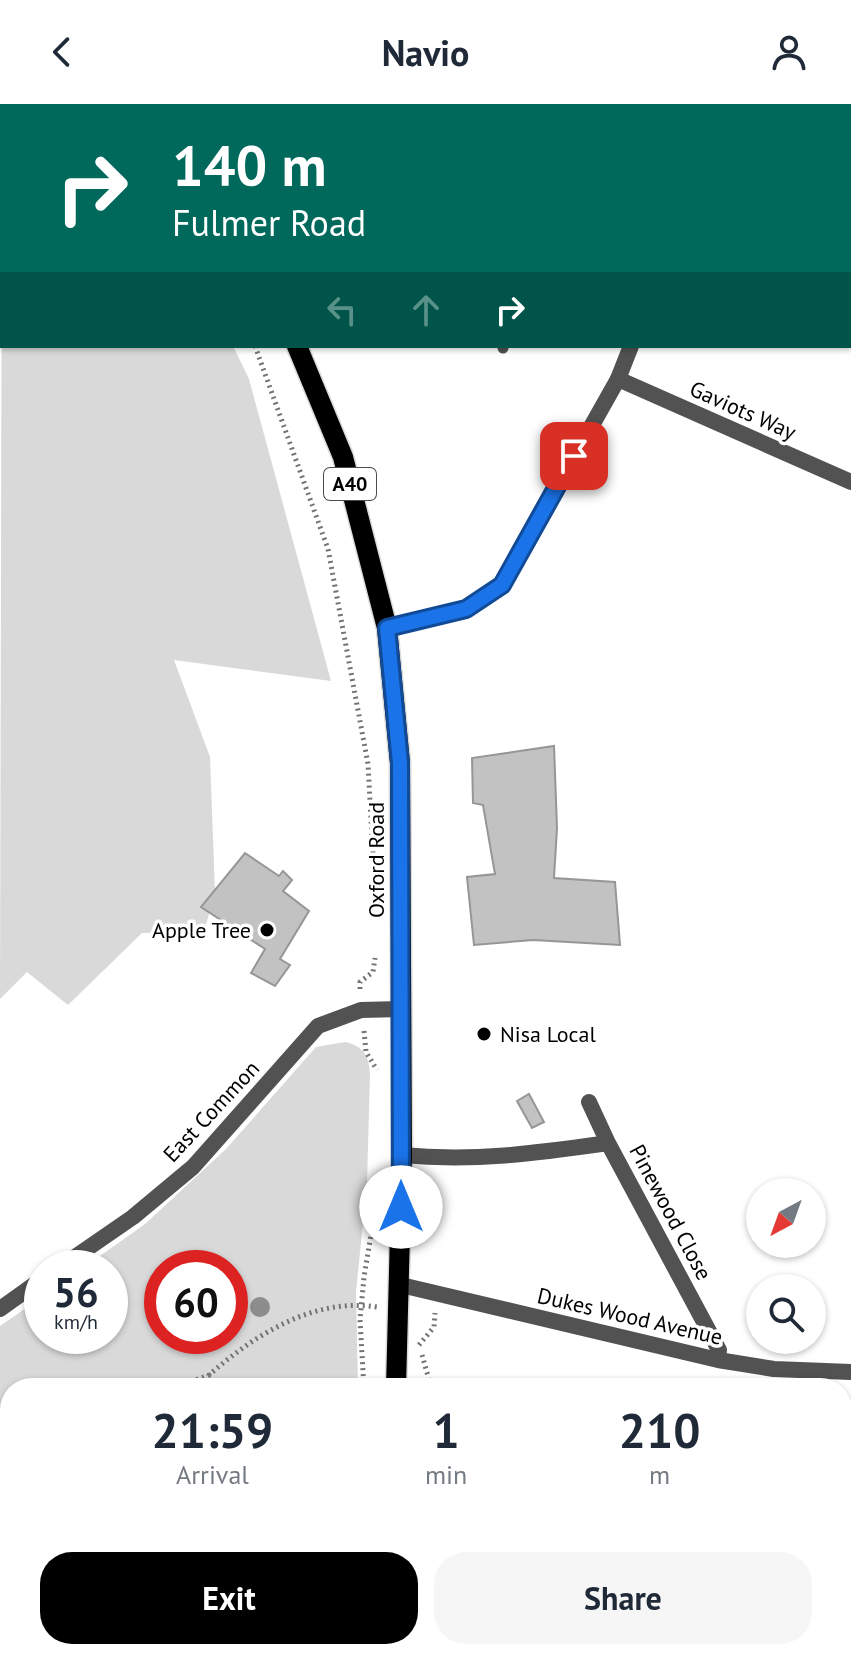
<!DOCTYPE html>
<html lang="en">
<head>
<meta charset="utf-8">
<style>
  :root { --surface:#fff; --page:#f6f6f7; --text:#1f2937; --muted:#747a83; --accent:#000 }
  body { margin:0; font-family:"PT Sans",sans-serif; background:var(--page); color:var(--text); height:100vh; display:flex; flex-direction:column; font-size:30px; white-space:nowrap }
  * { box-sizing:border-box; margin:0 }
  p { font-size:26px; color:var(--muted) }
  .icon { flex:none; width:44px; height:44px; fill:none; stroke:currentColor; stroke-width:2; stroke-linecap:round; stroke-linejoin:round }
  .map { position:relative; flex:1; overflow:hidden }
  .panel { position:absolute; left:0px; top:1274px; width:852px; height:282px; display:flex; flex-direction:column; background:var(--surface); border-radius:32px 32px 0 0; box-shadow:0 2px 6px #0004 }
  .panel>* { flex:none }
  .hud { position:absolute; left:0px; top:0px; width:852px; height:244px; box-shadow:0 2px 6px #0004; background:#00695c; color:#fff; overflow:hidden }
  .needle { width:52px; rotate:221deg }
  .buttons { position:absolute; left:746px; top:1074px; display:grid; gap:16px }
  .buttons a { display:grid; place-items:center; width:80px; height:80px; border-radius:50%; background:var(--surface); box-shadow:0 2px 6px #0004; font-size:40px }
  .speed { position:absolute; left:24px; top:1146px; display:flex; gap:16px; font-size:40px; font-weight:700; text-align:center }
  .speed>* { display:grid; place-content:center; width:104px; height:104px; border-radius:50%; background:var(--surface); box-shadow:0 2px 6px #0004; line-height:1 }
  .speed small { font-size:20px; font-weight:400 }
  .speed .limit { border:12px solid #d22; background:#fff; color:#111 }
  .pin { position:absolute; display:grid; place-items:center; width:68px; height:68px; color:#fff; margin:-34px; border-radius:16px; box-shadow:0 4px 12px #0006 }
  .me { position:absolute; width:88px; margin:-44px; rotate:0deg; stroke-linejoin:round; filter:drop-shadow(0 0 6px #0008) }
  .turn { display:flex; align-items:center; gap:28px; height:168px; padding:0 40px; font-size:36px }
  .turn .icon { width:104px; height:104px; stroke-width:2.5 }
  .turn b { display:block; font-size:56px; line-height:68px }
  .lanes { display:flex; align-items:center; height:76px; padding:0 40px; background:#0003; justify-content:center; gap:40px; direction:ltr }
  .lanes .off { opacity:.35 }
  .eta { display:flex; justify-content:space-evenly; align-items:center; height:136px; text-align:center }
  .eta b { font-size:48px; font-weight:600; line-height:56px }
  .primary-button { display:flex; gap:16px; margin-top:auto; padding:16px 40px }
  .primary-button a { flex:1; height:92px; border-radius:32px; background:var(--accent); color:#fff; font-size:32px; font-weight:600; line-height:92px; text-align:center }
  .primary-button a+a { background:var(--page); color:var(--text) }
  header { display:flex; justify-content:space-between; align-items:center; height:104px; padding:0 40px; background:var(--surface); font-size:36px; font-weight:600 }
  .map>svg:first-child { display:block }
  .green { fill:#d9d9d9; fill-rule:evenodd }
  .building { fill:#c2c2c2; stroke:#969696; stroke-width:2 }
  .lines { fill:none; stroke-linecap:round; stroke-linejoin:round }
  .primary-casing { stroke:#dbdbdb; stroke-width:23 }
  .path { stroke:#747474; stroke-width:5; stroke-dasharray:2 4; stroke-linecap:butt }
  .service { stroke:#525252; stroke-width:11 }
  .minor { stroke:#525252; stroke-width:16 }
  .tertiary { stroke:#525252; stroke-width:16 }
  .primary { stroke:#000; stroke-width:20 }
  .tree { fill:#8d8d8d }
  .route-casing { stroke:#114b97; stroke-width:20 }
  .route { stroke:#1a73e8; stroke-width:14 }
  .poi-dot { fill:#000; stroke:#fff; stroke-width:3 }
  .labels { text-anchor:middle; stroke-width:7; stroke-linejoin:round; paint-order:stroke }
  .shield { fill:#fff; stroke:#4c4c4c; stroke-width:2 }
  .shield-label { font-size:20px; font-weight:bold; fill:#000 }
  .street-label { font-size:22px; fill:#000; stroke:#fff }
  .poi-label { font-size:22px; fill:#000; stroke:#fff; text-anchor:end }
</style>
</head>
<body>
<header><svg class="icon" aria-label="back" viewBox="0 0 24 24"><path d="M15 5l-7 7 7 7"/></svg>Navio<svg class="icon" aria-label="person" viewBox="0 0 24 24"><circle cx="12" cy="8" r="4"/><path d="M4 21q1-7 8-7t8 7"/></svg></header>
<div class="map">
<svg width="851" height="1555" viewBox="0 0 851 1555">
  <rect width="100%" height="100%" fill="#fff"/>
  <path class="green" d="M 2,27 L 2,242 L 233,242 L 249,275 L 331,577 L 174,556 L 210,653 L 215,788 L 204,828 L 142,829 L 68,901 L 27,868 L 0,895 Z
    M 345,938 C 364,942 369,952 370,970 L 367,1079 L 356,1188 L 358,1284 L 10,1284 L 10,1546 L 355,1546 L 355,1555 L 0,1555 L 0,1222 L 42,1193 L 42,1232 L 110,1232 L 110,1164 L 83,1164 L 145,1120 L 226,1045 L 316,943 ZM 230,1164 L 230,1232 L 162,1232 L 162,1164 Z"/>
  <path class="building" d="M 554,642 L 557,724 L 554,774 L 615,778 L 620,841 L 533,836 L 474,841 L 467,773 L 495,770 L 483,701 L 473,699 L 472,654 Z
    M 245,749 L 279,772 L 283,767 L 292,776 L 283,787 L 309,807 L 280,855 L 290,861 L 275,882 L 251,869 L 265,845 L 201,803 Z
    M 529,990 L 544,1018 L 532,1024 L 517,997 Z"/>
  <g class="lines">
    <defs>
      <path id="primary" d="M 192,0 L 193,2
        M 297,242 L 343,353 L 387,524 L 400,659 L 402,1051 L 396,1284
        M 391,1555 L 391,1546"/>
    </defs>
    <use href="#primary" class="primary-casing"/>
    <path class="path" d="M 144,0 L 146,2
      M 255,242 L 328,445 L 368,660 L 375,788
      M 360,885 L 360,878 L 373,868 L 375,854
      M 364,927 L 366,948 L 377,966
      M 419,1241 L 434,1223 L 435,1209
      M 422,1251 L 430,1279 L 447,1284
      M 174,1284 L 209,1271 L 208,1284
      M 195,1284 C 242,1239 308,1192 377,1203
      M 364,1284 L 360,1216 L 364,1173 L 375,1107
      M 0,1337 L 10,1335
      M 0,1477 L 10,1475
      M 842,1501 L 851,1512
      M 86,1555 L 88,1546
      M 187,1555 L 188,1546
      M 364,1555 L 365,1546"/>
    <path class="service" d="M 503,244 L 503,242"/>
    <path class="minor" d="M 579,0 L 583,2
      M 618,275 L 851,378
      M 589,998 L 608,1039
      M 402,1051 C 474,1058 537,1049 608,1039 L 719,1246 L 718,1256
      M 59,1164 L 133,1113 L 193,1063 L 318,922 L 361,906 L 401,905
      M 401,1181 L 718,1256 L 774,1265 L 851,1268
      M 0,1205 L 42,1175"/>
    <path class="tertiary" d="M 715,2 L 716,0
      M 387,524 L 466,505 L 502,481 L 618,275 L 631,242"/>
    <use href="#primary" class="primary"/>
  </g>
  <circle class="tree" cx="260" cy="1203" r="10"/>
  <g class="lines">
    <defs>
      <path id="route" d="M 401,1103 L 400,659 L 387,524 L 466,505 L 502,481 L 574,352"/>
    </defs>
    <use href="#route" class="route-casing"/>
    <use href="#route" class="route"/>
  </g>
  <g class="poi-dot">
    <circle cx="267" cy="826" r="8"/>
    <circle cx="484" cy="930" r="8"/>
  </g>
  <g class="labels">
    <rect class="shield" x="324" y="364" width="52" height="32" rx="6"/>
    <g class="shield-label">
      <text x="350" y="387">A40</text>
    </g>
    <g class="street-label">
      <text transform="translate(743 306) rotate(24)" y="8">Gaviots Way</text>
      <text transform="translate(376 756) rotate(-90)" y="8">Oxford Road</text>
      <text transform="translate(211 1007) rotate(-47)" y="8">East Common</text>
      <text transform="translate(671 1108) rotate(62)" y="8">Pinewood Close</text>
      <text transform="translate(630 1212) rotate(13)" y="8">Dukes Wood Avenue</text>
    </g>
    <g class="poi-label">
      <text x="251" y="834">Apple Tree</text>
      <text x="500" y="938" text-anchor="start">Nisa Local</text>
    </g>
  </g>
</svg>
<div class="buttons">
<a><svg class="needle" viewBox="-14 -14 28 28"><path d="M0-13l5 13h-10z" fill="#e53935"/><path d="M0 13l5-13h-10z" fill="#747a83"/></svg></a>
<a><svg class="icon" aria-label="search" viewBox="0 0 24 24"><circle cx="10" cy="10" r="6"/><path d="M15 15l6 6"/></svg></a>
</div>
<div class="speed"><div>56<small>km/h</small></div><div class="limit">60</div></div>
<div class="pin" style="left:574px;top:352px;background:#d93025"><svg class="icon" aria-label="arrive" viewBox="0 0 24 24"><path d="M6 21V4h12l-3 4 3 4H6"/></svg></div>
<svg class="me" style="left:401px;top:1103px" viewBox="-20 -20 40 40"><circle r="19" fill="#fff"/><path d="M0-13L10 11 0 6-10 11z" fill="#1a73e8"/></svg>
<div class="hud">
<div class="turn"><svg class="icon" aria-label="right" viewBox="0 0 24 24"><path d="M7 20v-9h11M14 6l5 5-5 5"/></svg><div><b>140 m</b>Fulmer Road</div></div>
<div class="lanes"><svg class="icon off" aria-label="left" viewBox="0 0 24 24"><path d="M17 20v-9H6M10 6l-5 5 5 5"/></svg><svg class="icon off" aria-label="ahead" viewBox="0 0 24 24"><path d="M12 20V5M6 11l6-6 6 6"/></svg><svg class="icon" aria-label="right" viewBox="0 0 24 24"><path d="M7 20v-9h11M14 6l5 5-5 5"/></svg></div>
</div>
<section class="panel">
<div class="eta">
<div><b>21:59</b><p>Arrival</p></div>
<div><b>1</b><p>min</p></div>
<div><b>210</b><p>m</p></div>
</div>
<div class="primary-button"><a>Exit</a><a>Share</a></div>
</section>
</div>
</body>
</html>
